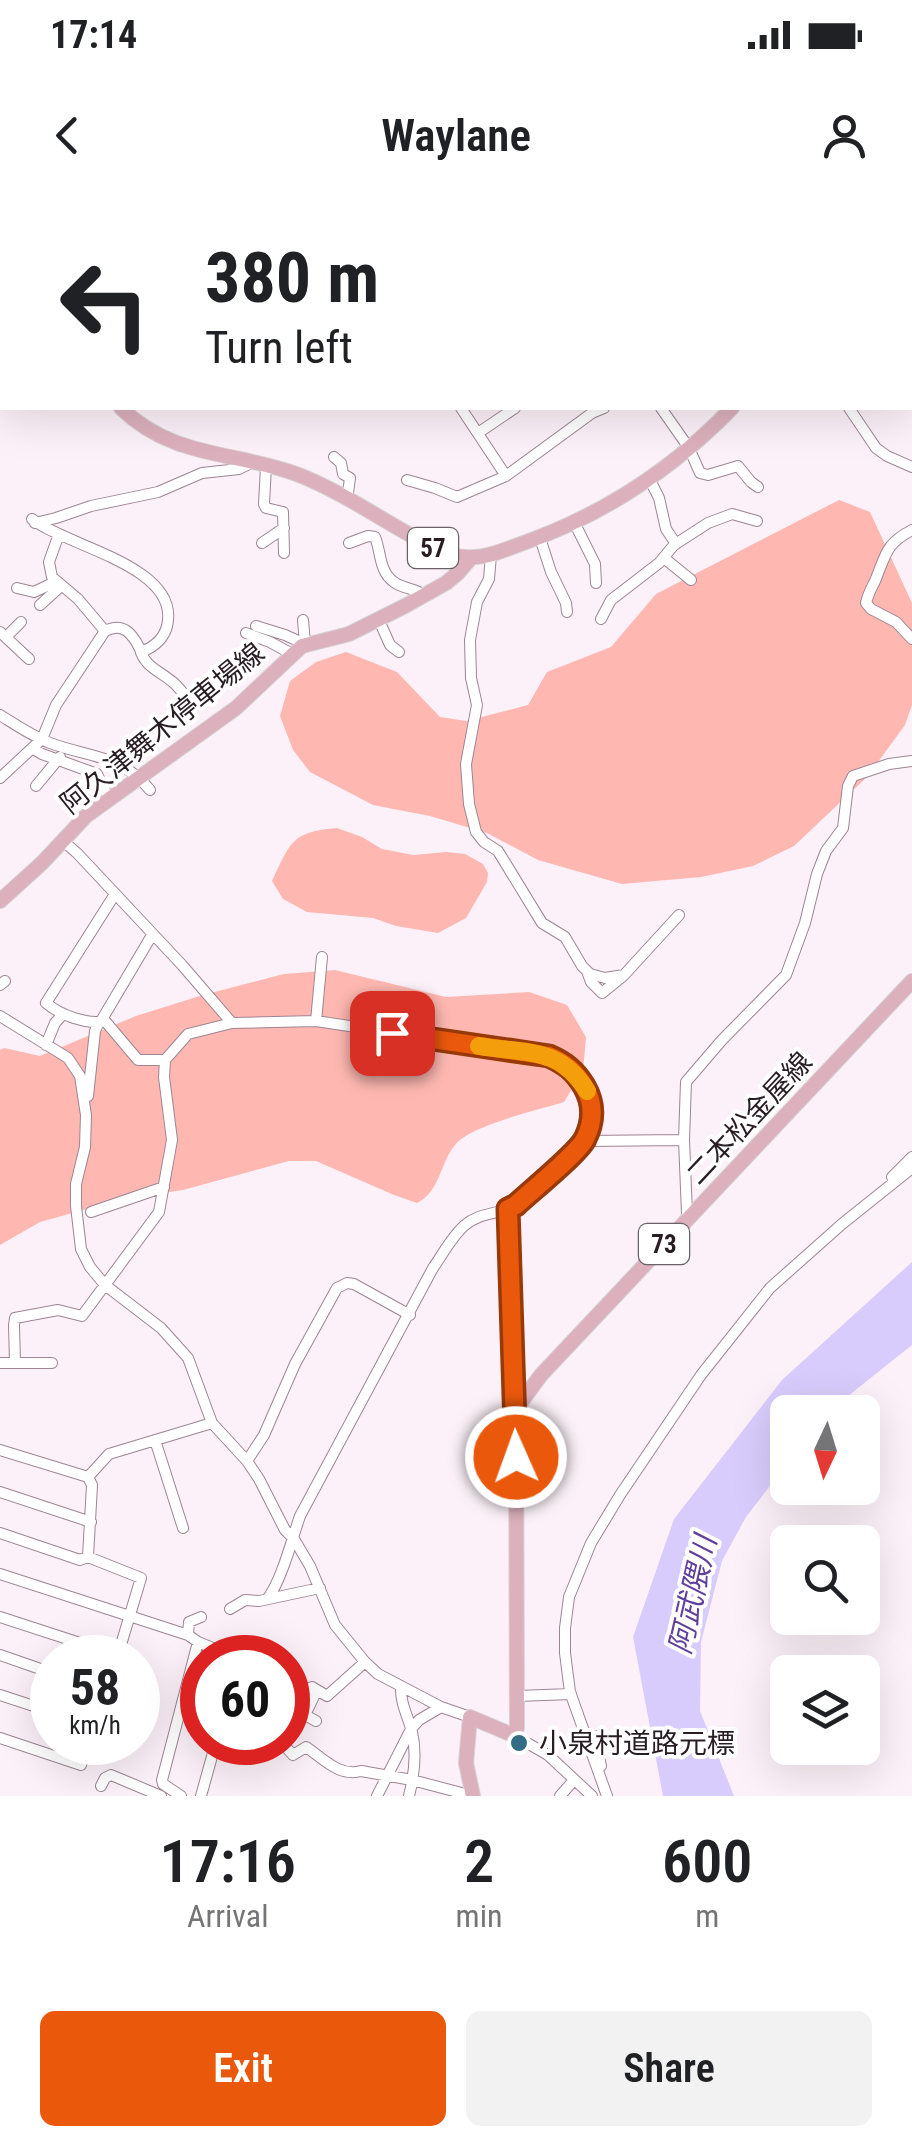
<!DOCTYPE html>
<html lang="en">
<head>
<meta charset="utf-8">
<style>
  :root { --surface:#fff; --page:#f2f2f2; --text:#202124; --muted:#757577; --accent:#ea580c }
  body { margin:0; font-family:"Roboto Condensed","Noto Sans JP",sans-serif; background:var(--page); color:var(--text); height:100vh; display:flex; flex-direction:column; font-size:38px; white-space:nowrap }
  * { box-sizing:border-box; margin:0 }
  p { font-size:32px; color:var(--muted) }
  .icon { flex:none; width:55px; height:55px; fill:none; stroke:currentColor; stroke-width:2; stroke-linecap:round; stroke-linejoin:round }
  .map { position:relative; height:1596px; overflow:hidden }
  .side { display:flex; flex-direction:column; background:var(--surface); flex:1 }
  .side>* { flex:none }
  .banner { position:absolute; left:0px; top:0px; width:912px; height:210px; box-shadow:0 10px 40px #0002; background:#fff; color:var(--text); overflow:hidden }
  .needle { width:65px; rotate:184deg }
  .tools { position:absolute; left:770px; top:1195px; display:grid; gap:20px }
  .tools a { display:grid; place-items:center; width:110px; height:110px; border-radius:15px; background:var(--surface); box-shadow:0 10px 40px #0002; font-size:50px }
  .speed { position:absolute; left:30px; top:1435px; display:flex; gap:20px; font-size:50px; font-weight:700; text-align:center }
  .speed>* { display:grid; place-content:center; width:130px; height:130px; border-radius:50%; background:var(--surface); box-shadow:0 10px 40px #0002; line-height:1 }
  .speed small { font-size:25px; font-weight:400 }
  .speed .limit { border:15px solid #d22; background:#fff; color:#111 }
  .pin { position:absolute; display:grid; place-items:center; width:85px; height:85px; color:#fff; margin:-42px; border-radius:20px; box-shadow:0 5px 15px #0006 }
  .me { position:absolute; width:110px; margin:-55px; rotate:358deg; stroke-linejoin:round; filter:drop-shadow(0 0 8px #0008) }
  .turn { display:flex; align-items:center; gap:35px; height:210px; padding:0 40px; font-size:45px }
  .turn .icon { width:130px; height:130px; stroke-width:2.5 }
  .turn b { display:block; font-size:70px; line-height:85px }
  .eta { display:flex; justify-content:space-evenly; align-items:center; height:170px; text-align:center }
  .eta b { font-size:60px; font-weight:600; line-height:70px }
  .cta { display:flex; gap:20px; margin-top:auto; padding:20px 40px }
  .cta a { flex:1; height:115px; border-radius:15px; background:var(--accent); color:#fff; font-size:40px; font-weight:600; line-height:115px; text-align:center }
  .cta a+a { background:var(--page); color:var(--text) }
  .status { display:flex; justify-content:space-between; align-items:center; height:70px; padding:0 50px; background:var(--surface); direction:ltr }
  .status svg { height:28px; fill:currentColor }
  header { display:flex; justify-content:space-between; align-items:center; height:130px; padding:0 40px; background:var(--surface); font-size:45px; font-weight:600 }
  .map>svg:first-child { display:block }
  .green { fill:#feb8b1 }
  .water { fill:#d8ccfc }
  .lines { fill:none; stroke-linecap:round; stroke-linejoin:round }
  .minor-casing { stroke:#9e8494; stroke-width:12 }
  .major-casing { stroke:#d4d2d3; stroke-width:16 }
  .minor { stroke:#fff; stroke-width:10 }
  .major { stroke:#dcb0bc; stroke-width:14 }
  .route-casing { stroke:#983908; stroke-width:25 }
  .route { stroke:#ea580c; stroke-width:18 }
  .slow { stroke:#f59e0b; stroke-width:18 }
  .poi-dot { fill:#346c86; stroke:#fff; stroke-width:4 }
  .labels { text-anchor:middle; stroke-width:8; stroke-linejoin:round; paint-order:stroke }
  .shield { fill:#fff; stroke:#686165; stroke-width:2.5 }
  .shield-label { font-size:25px; font-weight:bold; fill:#271d23 }
  .street-label { font-size:28px; fill:#271d23; stroke:#fff }
  .poi-label { font-size:28px; fill:#271d23; stroke:#fff; text-anchor:start }
  .water-label { font-size:30px; font-style:italic; fill:#61409b; stroke:#fff }
</style>
</head>
<body>
<div class="status"><b>17:14</b><svg viewBox="0 0 49 12"><path d="M0 12V9h3v3zM5 12V6h3v6zM10 12V3h3v9zM15 12V0h3v12zM26 1h20v11H26zM47 4h2v5h-2z"/></svg></div>
<header><svg class="icon" aria-label="back" viewBox="0 0 24 24"><path d="M15 5l-7 7 7 7"/></svg>Waylane<svg class="icon" aria-label="person" viewBox="0 0 24 24"><circle cx="12" cy="8" r="4"/><path d="M4 21q1-7 8-7t8 7"/></svg></header>
<div class="map">
<svg width="912" height="1596" viewBox="0 0 912 1596">
  <rect width="100%" height="100%" fill="#fcf1f8"/>
  <path class="green" d="M 839,300 L 870,312 L 912,403 L 912,505 L 905,525 L 867,577 L 794,646 L 753,666 L 701,677 L 622,684 L 538,660 L 487,633 L 430,616 L 373,605 L 310,572 L 293,550 L 280,516 L 290,481 L 316,462 L 346,452 L 397,472 L 440,517 L 466,521 L 528,505 L 547,472 L 611,447 L 656,394 Z
    M 337,628 L 362,637 L 382,649 L 413,655 L 446,652 L 465,654 L 483,664 L 488,673 L 487,682 L 466,718 L 438,733 L 396,726 L 373,718 L 307,712 L 283,699 L 272,681 C 291,642 291,632 337,628 Z
    M 335,770 L 446,797 L 529,792 L 567,805 L 586,837 L 583,871 L 564,902 C 539,910 470,925 455,945 C 440,963 440,992 417,1003 L 394,995 L 316,961 L 289,961 L 183,990 L 127,998 L 40,1022 L 0,1045 L 0,850 L 4,848 L 40,856 L 136,816 L 203,795 L 284,774 Z"/>
  <path class="water" d="M 912,1062 L 912,1145 L 828,1212 L 788,1212 L 787,1264 L 746,1317 L 722,1361 L 701,1442 L 700,1511 L 734,1596 L 663,1596 L 633,1437 L 674,1319 L 782,1180 Z"/>
  <g class="lines">
    <defs>
      <path id="minor" d="M 612,0 L 613,2
        M 802,0 L 806,2
        M 819,0 L 821,2
        M 535,2 L 535,0
        M 761,2 L 768,0
        M 461,208 L 506,276 L 592,213 L 604,208
        M 661,208 L 689,248 L 700,273 L 708,275 L 738,266 L 751,282 L 758,287
        M 849,208 L 876,248 L 887,256 L 912,267
        M 478,233 L 515,208
        M 334,257 L 341,263 L 343,274 L 350,278 L 347,300
        M 266,266 L 264,304 L 266,308 L 283,312 L 284,353
        M 649,278 L 659,298 L 666,329 L 676,344
        M 407,280 L 435,288 L 457,297 L 506,276
        M 35,323 L 56,318 L 91,306 L 158,292 L 202,273 L 239,269 L 251,263
        M 575,324 L 595,364 L 596,383
        M 912,330 C 885,344 886,355 875,381 C 871,389 868,394 866,403 L 871,409 L 896,422 L 912,439
        M 59,334 L 49,362 L 52,377 L 78,399 L 105,431
        M 540,338 L 551,372 L 566,403 L 567,412
        M 262,343 L 284,328
        M 349,343 L 368,336 L 375,337 C 381,351 379,372 394,382 C 403,389 415,388 424,395
        M 491,355 L 489,379 L 477,402 L 470,440 L 471,478 L 477,505 L 466,564 L 469,604 L 476,632 L 484,642 L 498,651 L 542,723 L 565,737 L 582,766 L 590,774 L 605,778 L 624,775 L 679,715
        M 664,358 L 691,380
        M 17,388 L 34,392 L 55,382
        M 40,405 L 61,386
        M 378,418 L 390,445 L 399,452
        M 601,419 L 611,400 L 659,363 L 674,345 L 708,323 L 732,314 L 757,321
        M 303,420 L 305,444
        M 256,426 L 285,435 L 305,444
        M 0,432 L 29,459
        M 246,433 L 270,442 L 292,454
        M 6,437 L 21,422
        M 140,449 C 144,467 162,472 175,484 C 181,490 186,497 192,504
        M 0,515 C 16,525 32,536 50,543 C 90,558 121,554 150,590
        M 32,548 L 42,554 L 97,574 L 109,599
        M 0,578 L 42,539 L 56,505 L 105,431 C 123,422 132,433 140,449 L 146,450 C 158,444 167,434 168,420 C 174,365 66,346 32,319
        M 36,586 L 60,557
        M 63,641 L 77,653 L 182,765 L 232,823
        M 115,694 L 46,803 C 60,815 87,825 105,821 L 138,860 L 165,860
        M 588,774 L 591,782 L 602,793 L 623,776
        M 0,785 L 5,781
        M 0,816 L 68,858 L 80,876 L 86,915 L 85,947 L 76,984 L 76,1006 L 81,1049 L 90,1067 L 105,1085 L 161,1128 L 188,1158 L 212,1223 L 247,1261 L 259,1279 L 285,1330 L 294,1339 L 310,1366 L 335,1425 L 365,1462 L 378,1474 L 441,1507 L 470,1517
        M 101,821 L 152,735
        M 316,821 L 322,757
        M 46,845 L 55,823 L 63,814
        M 88,896 L 95,831 L 98,824
        M 584,941 L 684,940
        M 892,977 L 912,957
        M 508,1009 L 513,1202 L 515,1213
        M 91,1012 L 164,987
        M 689,1018 L 687,1014 L 684,940 L 686,882 L 722,840 L 786,775 L 805,723 L 817,674 L 826,651 L 843,628 L 848,586 L 853,576 L 889,564 L 912,561
        M 0,1163 L 52,1163
        M 15,1163 L 14,1125 L 15,1118 L 58,1110 L 82,1116 L 159,1012 L 172,940 L 164,877 L 165,860 L 188,834 L 232,823 L 316,821 L 549,856 C 582,870 607,909 582,943 C 574,954 559,964 549,974 C 538,984 527,998 515,1005 C 499,1015 480,1012 465,1025 C 452,1036 443,1054 433,1068 L 300,1316 C 292,1339 282,1379 268,1398
        M 155,1240 L 183,1328
        M 0,1250 L 88,1277
        M 247,1261 L 264,1235 L 295,1164 L 337,1088 L 347,1083 L 354,1084 L 410,1115
        M 88,1277 L 92,1285 L 88,1357 L 141,1378 L 117,1458
        M 88,1277 L 109,1254 L 212,1223
        M 0,1292 L 91,1322
        M 0,1333 L 80,1360 L 88,1357
        M 0,1374 L 188,1435 L 198,1442 L 162,1580 L 163,1584 L 181,1596
        M 230,1409 L 245,1400 L 259,1401 L 320,1388
        M 0,1417 L 126,1458
        M 188,1435 L 189,1422 L 201,1417
        M 198,1442 L 237,1458
        M 0,1455 L 52,1473
        M 401,1486 C 400,1503 408,1516 412,1532 C 417,1553 414,1576 409,1596
        M 0,1495 L 52,1512
        M 517,1496 L 571,1494
        M 288,1497 L 312,1487 L 317,1490
        M 316,1521 L 305,1515 L 317,1490 L 327,1496 L 365,1462
        M 515,1536 L 548,1555 L 592,1596
        M 598,1536 L 596,1542 L 601,1566
        M 0,1538 L 81,1565 L 88,1542
        M 281,1542 L 293,1555 L 306,1547 C 324,1559 339,1577 361,1571 L 412,1580 L 473,1596
        M 101,1586 L 105,1578 L 111,1575 L 161,1596
        M 201,1596 L 216,1542
        M 377,1596 L 411,1529 L 419,1520 L 441,1507
        M 560,1596 L 574,1580
        M 607,1596 L 570,1492 L 565,1453 L 565,1428 L 569,1397 L 591,1343 L 620,1295 L 701,1175 L 770,1088 L 842,1024 L 912,968"/>
      <path id="major" d="M 910,68 L 912,66
        M 0,105 L 2,104
        M 121,208 C 173,259 236,251 299,275 C 347,294 390,326 436,349 C 445,353 455,357 465,357 C 484,359 501,351 518,345 C 599,317 672,270 732,208
        M 0,701 L 42,663 L 86,616 L 236,508 L 302,446 L 349,434 L 405,406 L 446,383 L 458,373 L 471,358
        M 473,1596 L 466,1563 L 470,1517 L 515,1536 L 517,1527 L 516,1214 L 519,1205 L 541,1175 L 912,781"/>
    </defs>
    <use href="#minor" class="minor-casing"/>
    <use href="#major" class="major-casing"/>
    <use href="#minor" class="minor"/>
    <use href="#major" class="major"/>
  </g>
  <g class="lines">
    <defs>
      <path id="route" d="M 392,833 L 549,856 C 565,863 575,871 584,886 C 594,903 594,921 585,939 C 577,954 531,991 516,1005 L 508,1009 L 516,1257"/>
    </defs>
    <use href="#route" class="route-casing"/>
    <use href="#route" class="route"/>
    <path class="slow" d="M 479,846 C 526,854 559,846 587,891"/>
  </g>
  <circle class="poi-dot" cx="519" cy="1543" r="10"/>
  <g class="labels">
    <g class="shield">
      <rect x="408" y="328" width="50" height="40" rx="8"/>
      <rect x="639" y="1024" width="50" height="40" rx="8"/>
    </g>
    <g class="shield-label">
      <text x="433" y="357">57</text>
      <text x="664" y="1053">73</text>
    </g>
    <g class="street-label">
      <text transform="translate(162 528) rotate(-39)" y="10">阿久津舞木停車場線</text>
      <text transform="translate(749 918) rotate(-47)" y="10">二本松金屋線</text>
    </g>
    <g class="poi-label">
      <text x="539" y="1553">小泉村道路元標</text>
    </g>
    <g class="water-label">
      <text transform="translate(693 1395) rotate(-77)" y="10">阿武隈川</text>
    </g>
  </g>
</svg>
<div class="tools">
<a><svg class="needle" viewBox="-14 -14 28 28"><path d="M0-13l5 13h-10z" fill="#e53935"/><path d="M0 13l5-13h-10z" fill="#757577"/></svg></a>
<a><svg class="icon" aria-label="search" viewBox="0 0 24 24"><circle cx="10" cy="10" r="6"/><path d="M15 15l6 6"/></svg></a>
<a><svg class="icon" aria-label="layers" viewBox="0 0 24 24"><path d="M12 4l9 5-9 5-9-5zM3 14l9 5 9-5"/></svg></a>
</div>
<div class="speed"><div>58<small>km/h</small></div><div class="limit">60</div></div>
<div class="pin" style="left:392px;top:833px;background:#d93025"><svg class="icon" aria-label="arrive" viewBox="0 0 24 24"><path d="M6 21V4h12l-3 4 3 4H6"/></svg></div>
<svg class="me" style="left:516px;top:1257px" viewBox="-20 -20 40 40"><circle r="17" fill="#ea580c" stroke="#fff" stroke-width="3"/><path d="M0-11L8 9 0 5-8 9z" fill="#fff"/></svg>
<div class="banner">
<div class="turn"><svg class="icon" aria-label="left" viewBox="0 0 24 24"><path d="M17 20v-9H6M10 6l-5 5 5 5"/></svg><div><b>380 m</b>Turn left</div></div>
</div>
</div>
<section class="side">
<div class="eta">
<div><b>17:16</b><p>Arrival</p></div>
<div><b>2</b><p>min</p></div>
<div><b>600</b><p>m</p></div>
</div>
<div class="cta"><a>Exit</a><a>Share</a></div>
</section>
</body>
</html>
